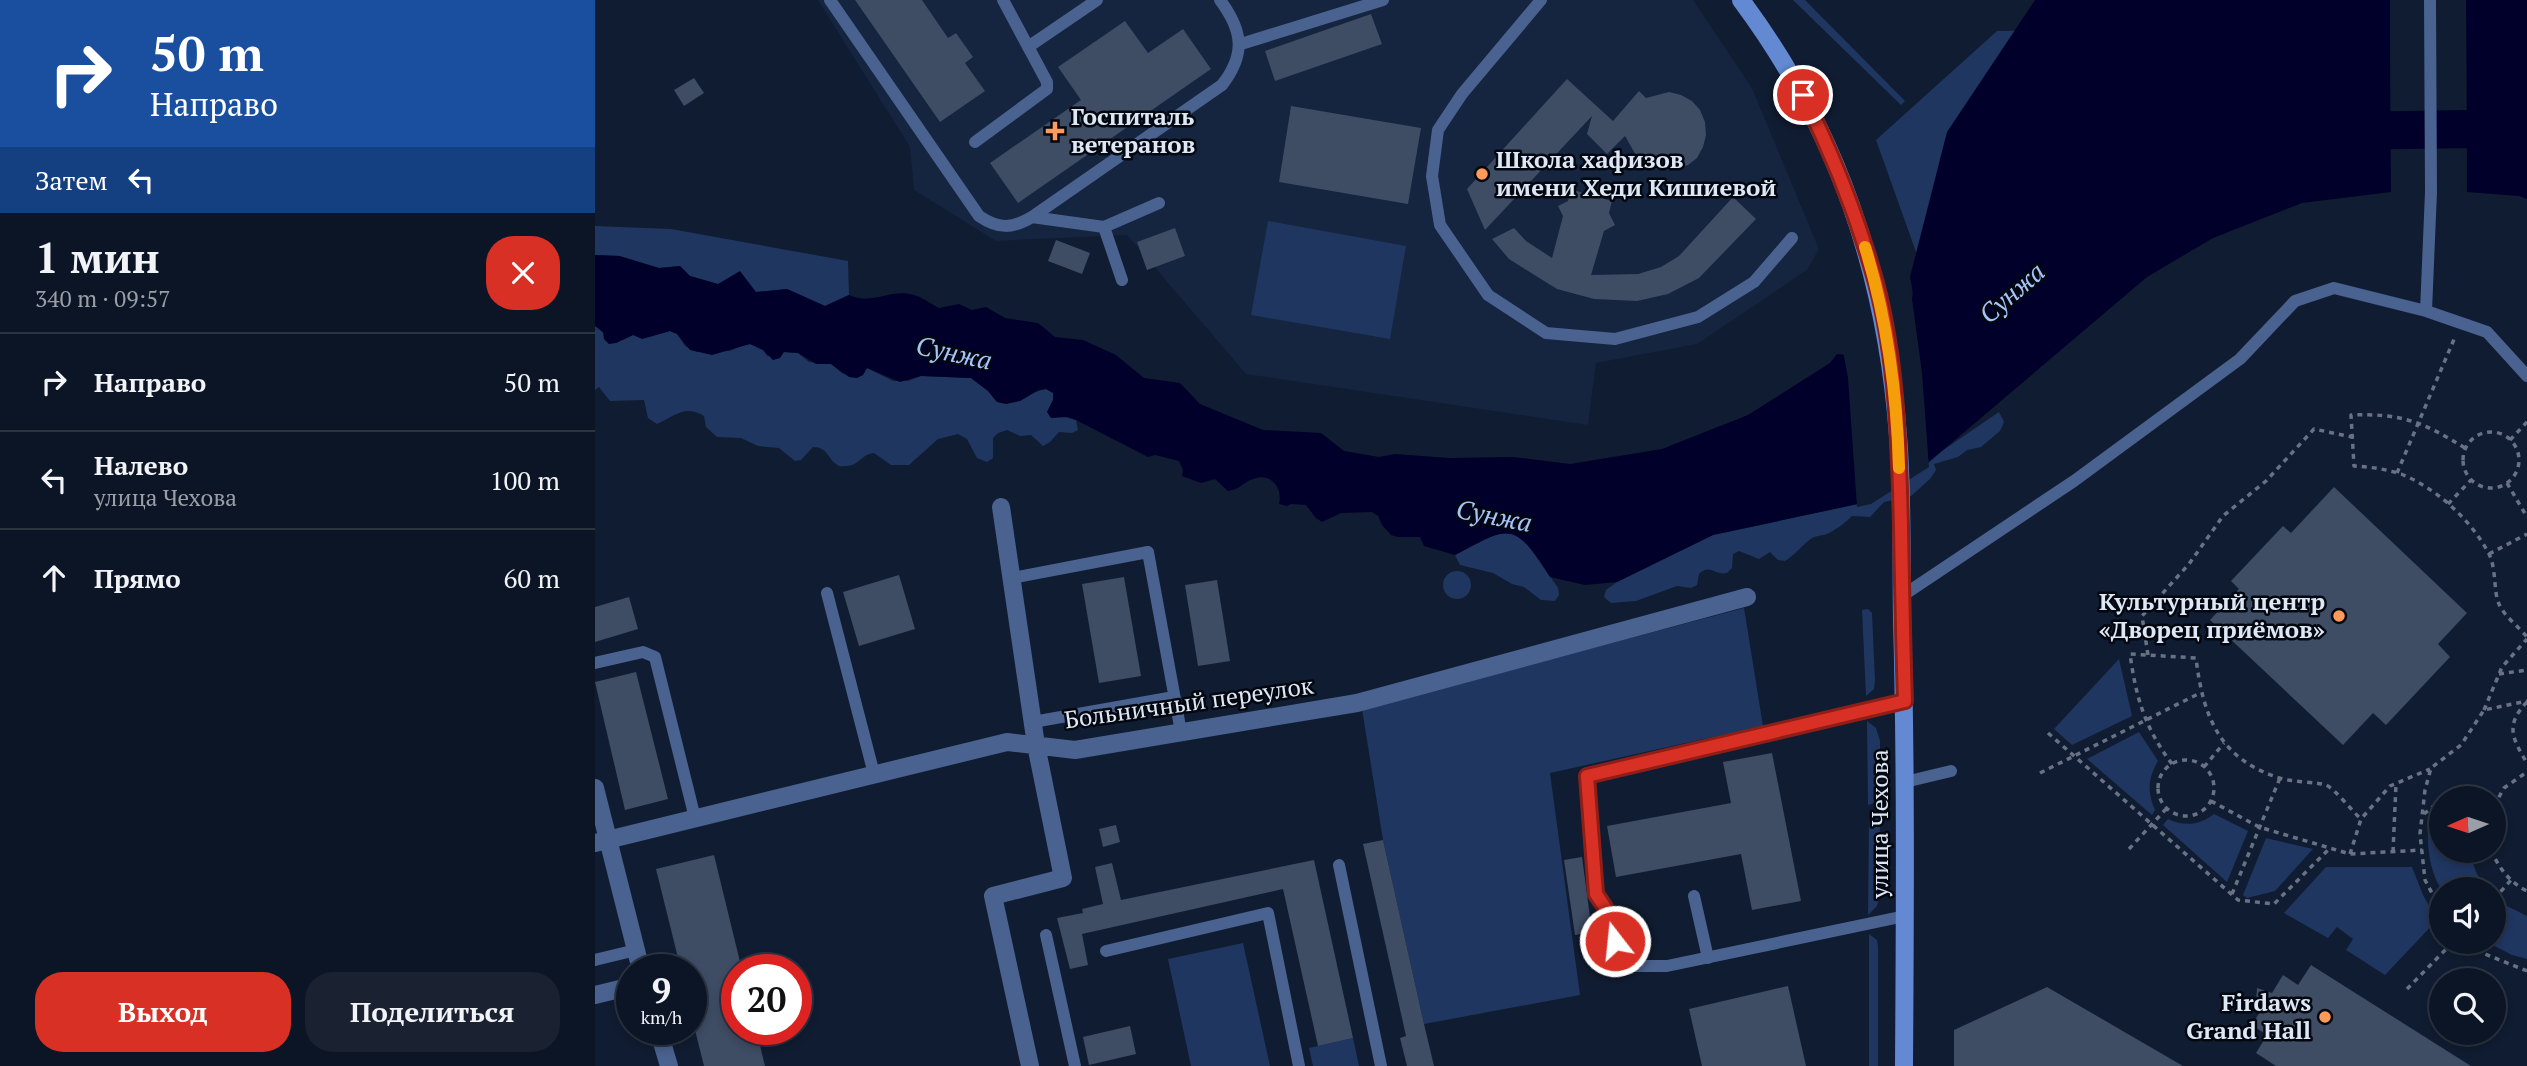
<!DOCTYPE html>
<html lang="ru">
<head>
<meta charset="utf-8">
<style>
  :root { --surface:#0c1525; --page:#1a2232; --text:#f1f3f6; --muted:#9a9fa7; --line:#2c3442; --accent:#d93025 }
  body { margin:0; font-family:"PT Serif",serif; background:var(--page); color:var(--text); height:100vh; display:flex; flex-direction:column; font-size:26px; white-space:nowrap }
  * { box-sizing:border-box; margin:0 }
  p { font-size:23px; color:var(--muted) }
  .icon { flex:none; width:38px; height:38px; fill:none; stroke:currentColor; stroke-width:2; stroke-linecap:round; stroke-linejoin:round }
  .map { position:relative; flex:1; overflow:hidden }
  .sheet { display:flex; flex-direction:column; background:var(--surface); width:595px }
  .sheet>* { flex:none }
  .top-card { background:#1a4fa0; color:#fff; overflow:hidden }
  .needle { width:46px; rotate:267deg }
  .controls { position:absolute; left:1834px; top:786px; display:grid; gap:14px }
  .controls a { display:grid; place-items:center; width:77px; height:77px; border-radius:50%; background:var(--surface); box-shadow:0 4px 10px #0003,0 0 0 2px var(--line); font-size:35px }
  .speed { position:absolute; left:21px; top:954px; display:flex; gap:14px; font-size:35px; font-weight:700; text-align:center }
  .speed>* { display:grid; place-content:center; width:91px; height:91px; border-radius:50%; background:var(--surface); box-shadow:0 4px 10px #0003,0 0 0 2px var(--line); line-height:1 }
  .speed small { font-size:18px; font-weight:400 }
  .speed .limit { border:10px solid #d22; background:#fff; color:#111 }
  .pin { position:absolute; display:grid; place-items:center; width:60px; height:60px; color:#fff; margin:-30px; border:4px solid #fff; border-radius:50%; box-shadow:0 2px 7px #0007 }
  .me { position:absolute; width:77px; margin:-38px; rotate:344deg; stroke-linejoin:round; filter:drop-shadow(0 0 5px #0008) }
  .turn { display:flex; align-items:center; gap:24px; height:147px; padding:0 35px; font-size:32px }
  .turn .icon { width:91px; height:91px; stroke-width:2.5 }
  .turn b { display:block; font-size:49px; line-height:60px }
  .then { display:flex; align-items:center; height:66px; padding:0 35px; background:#0003; gap:14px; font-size:26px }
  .round { display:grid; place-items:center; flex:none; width:74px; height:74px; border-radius:28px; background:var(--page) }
  .head { display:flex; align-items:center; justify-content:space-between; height:119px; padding:0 35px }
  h1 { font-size:42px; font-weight:800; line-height:52px }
  .button { display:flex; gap:14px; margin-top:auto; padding:14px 35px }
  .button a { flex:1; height:80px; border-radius:28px; background:var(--accent); color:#fff; font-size:28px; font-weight:800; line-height:80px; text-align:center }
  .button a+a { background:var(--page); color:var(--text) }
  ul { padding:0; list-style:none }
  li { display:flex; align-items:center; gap:21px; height:98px; padding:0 35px; border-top:2px solid var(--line) }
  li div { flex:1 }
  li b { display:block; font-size:26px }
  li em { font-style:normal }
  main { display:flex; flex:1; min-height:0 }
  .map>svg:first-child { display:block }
  .built { fill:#15243f }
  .green { fill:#1f3660 }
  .water { fill:#00002a }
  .pier { fill:#101c31 }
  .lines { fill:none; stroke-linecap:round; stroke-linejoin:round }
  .river { stroke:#00002a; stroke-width:38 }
  .building { fill:#3e4c64 }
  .path { stroke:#677284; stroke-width:3.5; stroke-dasharray:5 5; stroke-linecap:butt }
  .service { stroke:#49628f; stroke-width:12 }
  .minor { stroke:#49628f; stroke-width:18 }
  .secondary { stroke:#6289d2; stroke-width:18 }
  .route-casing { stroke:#8d1f18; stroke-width:18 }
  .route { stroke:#d93025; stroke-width:12 }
  .slow { stroke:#f59e0b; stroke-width:12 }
  .poi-dot { fill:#ff9b5a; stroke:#03070f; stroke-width:2.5 }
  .labels { text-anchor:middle; stroke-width:5; stroke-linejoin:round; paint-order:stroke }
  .poi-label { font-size:24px; font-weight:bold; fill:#dee7f6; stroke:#03070f; text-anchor:start }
  .street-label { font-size:24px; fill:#dee7f6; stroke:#03070f }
  .water-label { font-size:26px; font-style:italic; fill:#a4c3fb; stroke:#03070f }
</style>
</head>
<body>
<main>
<section class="sheet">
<div class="top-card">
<div class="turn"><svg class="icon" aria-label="right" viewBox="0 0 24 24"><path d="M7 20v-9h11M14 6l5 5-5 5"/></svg><div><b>50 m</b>Направо</div></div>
<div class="then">Затем<svg class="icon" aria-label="left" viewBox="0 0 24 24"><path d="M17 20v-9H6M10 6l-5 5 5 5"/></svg></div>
</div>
<div class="head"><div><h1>1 мин</h1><p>340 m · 09:57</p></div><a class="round" style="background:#d93025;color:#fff"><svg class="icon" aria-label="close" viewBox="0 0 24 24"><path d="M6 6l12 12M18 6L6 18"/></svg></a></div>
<ul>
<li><svg class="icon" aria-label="right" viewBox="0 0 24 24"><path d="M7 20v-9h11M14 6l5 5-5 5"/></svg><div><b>Направо</b></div><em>50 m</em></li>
<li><svg class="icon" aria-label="left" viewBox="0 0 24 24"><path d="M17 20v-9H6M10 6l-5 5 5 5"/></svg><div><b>Налево</b><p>улица Чехова</p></div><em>100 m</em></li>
<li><svg class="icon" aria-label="ahead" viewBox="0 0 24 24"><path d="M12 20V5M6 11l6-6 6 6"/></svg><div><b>Прямо</b></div><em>60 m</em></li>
</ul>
<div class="button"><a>Выход</a><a>Поделиться</a></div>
</section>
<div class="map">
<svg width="1932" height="1066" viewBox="0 0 1932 1066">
  <rect width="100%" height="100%" fill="#101c31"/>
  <path class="built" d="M 223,0 L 1098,0 L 1157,88 L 1224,249 L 1212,270 L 1102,344 L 1001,363 L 993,425 L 651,374 L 532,235 L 401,241 L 319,190 L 315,147 Z"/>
  <path class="green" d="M 1198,0 L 1210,0 L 1310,101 L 1306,105 Z
    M 1652,28 L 1330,277 L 1281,140 L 1402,31 Z
    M 673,221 L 811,246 L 795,339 L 656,315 Z
    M 0,226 L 76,229 L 253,261 L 254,295 L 230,306 L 192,289 L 161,292 L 123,284 L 95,276 L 85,266 L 64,268 L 25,256 L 0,255 Z
    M 0,326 L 21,343 L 38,335 L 54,337 L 75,331 L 82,334 L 90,346 L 102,352 L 135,351 L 148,345 L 155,344 L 168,350 L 172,356 L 189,352 L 203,353 L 214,362 L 236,364 L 248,374 L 272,368 L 298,381 L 313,381 L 326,376 L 376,378 L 393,391 L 402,402 L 451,389 L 458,393 L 458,400 L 452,412 L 481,420 L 483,430 L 477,433 L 464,432 L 455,442 L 448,446 L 436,435 L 425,436 L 412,430 L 403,433 L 398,438 L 398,458 L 392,462 L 382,458 L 372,439 L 363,434 L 343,439 L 314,465 L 296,465 L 279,453 C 263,455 266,468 244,466 C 232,460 234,447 218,447 L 206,460 L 200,461 L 184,448 L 163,446 L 146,438 L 122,437 L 111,427 L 109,416 C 91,404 79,416 62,424 L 53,418 L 49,400 L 15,401 L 4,387 L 0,390 Z
    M 1404,412 L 1409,422 L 1405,431 L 1386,447 L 1372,450 L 1363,457 L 1339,464 L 1341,470 L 1335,479 L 1316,496 L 1289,502 L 1275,517 L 1257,516 C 1249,524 1243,528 1234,533 C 1228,536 1223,535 1217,538 C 1207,545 1200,555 1190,561 L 1183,560 L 1175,552 L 1164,559 L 1144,551 L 1138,554 L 1137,568 L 1132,573 C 1120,576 1115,563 1104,574 L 1102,585 L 1096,588 L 1082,586 L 1041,601 L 1016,603 L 1009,597 L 1011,590 L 1022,582 L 1118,535 L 1272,502 Z
    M 918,533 L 934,545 L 963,588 L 964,595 L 960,601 L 946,600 L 929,587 L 917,584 L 898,573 L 865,565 L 860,555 L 900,534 Z
    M848 585a14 14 0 1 1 28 0a14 14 0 1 1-28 0Z
    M 1149,608 L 1168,726 L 955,773 L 985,995 L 829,1024 L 788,840 L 767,709 Z
    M 1273,609 L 1277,613 L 1280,680 L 1279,689 L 1271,696 L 1267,610 Z
    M 1524,659 L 1537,716 L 1477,745 L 1459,729 Z
    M 1272,721 L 1281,728 L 1285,741 L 1285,801 L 1273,805 Z
    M 1544,732 L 1563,761 C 1553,778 1552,792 1560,810 L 1557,815 L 1492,759 Z
    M 1846,811 L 1846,850 L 1874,851 L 1881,872 L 1890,887 L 1888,889 L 1846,889 C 1833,867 1832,844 1833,819 Z
    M 1619,814 L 1653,831 L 1632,882 L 1568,825 L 1573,819 C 1590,827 1605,825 1619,814 Z
    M 1285,818 L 1284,899 L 1282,906 L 1273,915 L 1274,821 Z
    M 1671,838 L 1718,849 L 1680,891 L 1652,898 L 1648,895 Z
    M 1731,867 L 1817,867 L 1828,895 L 1842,920 L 1790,975 L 1751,950 L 1758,939 L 1742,927 L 1733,938 L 1689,913 Z
    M 1912,906 L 1932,916 L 1932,959 L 1917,955 L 1892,942 L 1899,942 L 1899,919 Z
    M 1274,934 L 1282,940 L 1283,947 L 1283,1066 L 1274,1066 Z
    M 648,943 L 675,1066 L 596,1066 L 573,959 Z
    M 758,1038 L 764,1066 L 718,1066 L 714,1048 Z"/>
  <path class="water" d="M 1440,0 L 1795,0 L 1796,192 L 1707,203 L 1618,238 L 1552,277 L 1334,462 L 1272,502 L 1118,535 L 1022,582 L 990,585 L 955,577 C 919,521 916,525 860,555 L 829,546 L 825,537 L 803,537 L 796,535 L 787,525 L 783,516 L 777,512 L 746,513 L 727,522 L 721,518 L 711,505 L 696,504 L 692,506 L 684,504 C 688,488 676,472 658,479 C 647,483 646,489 633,491 L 620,479 L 606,483 L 587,476 L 588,470 L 584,461 L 560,455 L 553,457 L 481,420 L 472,417 L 456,418 L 452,412 L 458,400 L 458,393 L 451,389 L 444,390 L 425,401 L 411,404 L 402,402 L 393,391 L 376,378 L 326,376 L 305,382 L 272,368 L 268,375 L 262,378 L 254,377 L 236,364 L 221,364 L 203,353 L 189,352 L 185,358 L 178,360 L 168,350 L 155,344 L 117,355 L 95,350 L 82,334 L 75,331 L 47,339 L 38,335 L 21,343 L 14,344 L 9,339 L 8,332 L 0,326 L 0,255 L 24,256 L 64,268 L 85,266 L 95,276 L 123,284 L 145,271 L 161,292 L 192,289 L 230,306 L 254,295 C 278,306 294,288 319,295 C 327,297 336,304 344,308 L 364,304 L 377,310 L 391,307 L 410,318 L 443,323 L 460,337 L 488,340 L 521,355 L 549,378 L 585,383 L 605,404 L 668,430 L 726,433 L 749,451 L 784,457 L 800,454 L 854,458 L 918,457 L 975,464 L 1067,449 L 1153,415 L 1235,363 L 1242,354 L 1265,356 C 1279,346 1313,314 1317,299 C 1319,291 1316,284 1315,277 L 1352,132 Z
    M 1871,0 L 1932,0 L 1932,199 L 1924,196 L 1872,192 Z"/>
  <path class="pier" d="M 1795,0 L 1799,0 L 1800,192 L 1796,192 Z
    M 1867,0 L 1871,0 L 1872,192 L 1869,192 Z
    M 1313,269 L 1327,373 L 1334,467 L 1276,504 L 1262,507 L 1253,378 L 1248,351 L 1264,352 L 1288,336 L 1294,328 L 1303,313 L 1313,301 L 1314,291 L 1311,277 Z"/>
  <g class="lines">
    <path class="river" d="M 1745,131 L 1872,129 L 1932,135"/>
  </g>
  <path class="building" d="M 260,0 L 327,0 L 353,38 L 361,33 L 378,57 L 370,63 L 390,91 L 345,122 Z
    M 776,14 L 787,44 L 680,81 L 670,51 Z
    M 530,21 L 553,53 L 588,29 L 616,69 L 423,203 L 395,163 L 486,100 L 463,67 Z
    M 99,78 L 109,93 L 89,106 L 79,90 Z
    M 972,79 L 1018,121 L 1044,91 L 1051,98 L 1074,92 L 1086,95 L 1097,101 L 1105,110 L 1110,122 L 1111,135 L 1108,147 L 1102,158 L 1093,165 L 1078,170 L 1065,170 L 1053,166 L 1042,157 L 1030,136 L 1012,154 L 992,134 L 997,116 L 890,230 L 872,189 Z
    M 696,106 L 826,128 L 813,204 L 684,182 Z
    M 1000,186 L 1006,198 L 1017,201 L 1014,213 L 1020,225 L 1009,231 L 996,275 L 1043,274 L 1066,267 L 1084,256 L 1138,197 L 1161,219 L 1104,278 L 1073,294 L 1042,301 L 999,299 L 962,289 L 914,259 L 897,239 L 919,228 L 931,241 L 957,258 L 968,216 L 963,206 L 973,201 L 976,189 L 988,193 Z
    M 580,228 L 590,256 L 552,270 L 542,242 Z
    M 461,240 L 495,253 L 487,274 L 453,261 Z
    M 1739,487 L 1872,613 L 1843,644 L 1855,657 L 1791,725 L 1778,713 L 1748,745 L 1615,620 L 1644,589 L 1636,581 L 1688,526 L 1696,533 Z
    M 304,575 L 320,629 L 264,646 L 248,592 Z
    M 529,577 L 546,676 L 504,683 L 487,584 Z
    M 622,580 L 635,661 L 603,666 L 590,585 Z
    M 34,597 L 43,629 L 0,642 L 0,607 Z
    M 41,672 L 73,799 L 30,810 L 0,682 Z
    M 1177,753 L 1206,901 L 1157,910 L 1146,854 L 1021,877 L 1012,826 L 1136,803 L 1128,762 Z
    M 521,825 L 525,842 L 508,847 L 504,829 Z
    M 788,840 L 829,1024 L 839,1066 L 812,1066 L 805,1038 L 811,1036 L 768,844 Z
    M 119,855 L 147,970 L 142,970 L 142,1029 L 161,1029 L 170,1066 L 109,1066 L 96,1014 L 96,970 L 86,970 L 61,869 Z
    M 987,857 L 997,932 L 980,935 L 969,860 Z
    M 719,860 L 758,1038 L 723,1046 L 688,889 L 487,934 L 493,965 L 475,969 L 462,918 L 488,913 L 487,909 L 508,904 L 500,867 L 517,863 L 526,900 Z
    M 1716,965 L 1876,1066 L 1681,1066 L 1661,1053 L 1672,1035 L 1657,1025 L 1666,1010 L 1661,1003 L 1662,988 L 1677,993 L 1688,975 L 1703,985 Z
    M 1193,986 L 1211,1066 L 1107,1066 L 1094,1009 Z
    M 1452,987 L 1588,1066 L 1359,1066 L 1359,1030 Z
    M 535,1026 L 541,1054 L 494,1065 L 488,1037 Z"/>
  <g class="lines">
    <path class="path" d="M1868 460a28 28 0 1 1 56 0a28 28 0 1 1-56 0Z
      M 1915,440 L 1932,422
      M 1870,448 C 1828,422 1806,413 1756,415 L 1759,466 C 1775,467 1791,469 1806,474 C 1841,488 1875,519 1893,552 C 1902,568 1898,591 1904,604 C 1909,616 1924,627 1932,637
      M 1802,473 L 1860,337
      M 1912,483 L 1932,517
      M 1853,504 L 1876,480
      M 1894,554 L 1932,534
      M 1553,655 L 1547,616 L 1594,564 L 1628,516 L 1671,481 L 1719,429 L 1757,437
      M 1904,674 L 1932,670
      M 1932,702 C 1910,725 1917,738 1932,763
      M 1889,710 L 1907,667 L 1932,639
      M 1453,733 L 1643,900 L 1679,904 L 1735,848
      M1563 788a28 28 0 1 1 56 0a28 28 0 1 1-56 0Z
      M 1577,764 C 1550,728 1541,698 1535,654 L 1601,658 C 1608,717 1625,761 1688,779 C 1700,782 1722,782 1731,785 C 1740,789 1757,811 1766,819
      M 1609,767 L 1629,743
      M 1445,773 L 1605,693
      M 1616,801 L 1664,827 L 1755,854 L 1827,850
      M 1899,806 L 1909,788 L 1932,772
      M 1829,814 L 1846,800
      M 1534,849 L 1571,809
      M 1896,850 C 1904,868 1914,882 1932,891
      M 1798,852 L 1801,784
      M 1755,854 L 1766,819 L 1795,786 L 1835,769
      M 1637,894 L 1685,778
      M 1899,899 L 1916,880
      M 1846,910 L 1830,880 L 1825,834 L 1830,790 L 1836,768 L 1866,745 L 1889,710 L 1932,701
      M 1875,942 L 1885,952 L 1932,971
      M 1812,989 L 1858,942"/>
    <path class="service" d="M 235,0 L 384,216 C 403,229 417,229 437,217 L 627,85 C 651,54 648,31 625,0
      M 946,0 L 867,94 L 843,130 L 837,176 L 845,225 L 893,295 L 951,333 L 1020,339 L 1103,317 L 1159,282 L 1197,238
      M 646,44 L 788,0
      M 433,47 L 502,0
      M 380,142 L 452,89 L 452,82 L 408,0
      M 437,217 L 509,227 L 564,203
      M 509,227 L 527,280
      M 1831,311 L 1836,192 L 1835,0
      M 417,578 L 553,552 L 586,732
      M 232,593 L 279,774
      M 1307,596 L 1479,481 L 1645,359 L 1700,301 L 1739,288 L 1831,311 L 1892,332 L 1932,376
      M 0,663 L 48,652 L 60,657 L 100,818
      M 438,722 L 579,697
      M 1310,782 L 1356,771
      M 744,865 L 786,1066
      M 1099,896 L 1113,958
      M 1310,916 L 1072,966 L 1024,966 L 1015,915 L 1001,894 L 992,776 L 1310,701
      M 451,935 L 480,1066
      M 511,951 L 673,913 L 704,1066
      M 0,960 L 41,950"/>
    <path class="minor" d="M 406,507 L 441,745 L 468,878 L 398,896 L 435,1066
      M 0,788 L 46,970
      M 0,843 L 412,742 L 480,750 L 762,703 L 1152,597
      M 0,995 L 37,986
      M 63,1029 L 74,1066"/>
    <path class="secondary" d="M 1146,0 C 1243,130 1291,275 1303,436 C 1308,496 1306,558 1307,618 C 1311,767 1310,917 1309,1066"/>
  </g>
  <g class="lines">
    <defs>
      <path id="route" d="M 1020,941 L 1015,915 L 1001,894 L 992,776 L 1310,701 C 1308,643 1307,584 1306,526 C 1304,445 1302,362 1281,283 C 1263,218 1238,155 1208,95"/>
    </defs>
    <use href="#route" class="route-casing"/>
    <use href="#route" class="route"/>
    <path class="slow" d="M 1270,247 C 1292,319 1302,393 1304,468"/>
  </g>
  <g class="poi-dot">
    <path d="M456.5 120.5h7v7h7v7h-7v7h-7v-7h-7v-7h7z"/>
    <circle cx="887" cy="174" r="7"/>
    <circle cx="1744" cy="616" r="7"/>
    <circle cx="1730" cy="1017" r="7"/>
  </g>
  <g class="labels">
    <g class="poi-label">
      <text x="476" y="125">Госпиталь<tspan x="476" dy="28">ветеранов</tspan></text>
      <text x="901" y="168">Школа хафизов<tspan x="901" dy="28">имени Хеди Кишиевой</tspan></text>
      <text x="1730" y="610" text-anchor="end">Культурный центр<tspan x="1730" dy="28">«Дворец приёмов»</tspan></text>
      <text x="1716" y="1011" text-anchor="end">Firdaws<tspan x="1716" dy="28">Grand Hall</tspan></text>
    </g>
    <g class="street-label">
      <text transform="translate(594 703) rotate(-8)" y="8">Больничный переулок</text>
      <text transform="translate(1285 824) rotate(-90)" y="8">улица Чехова</text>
    </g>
    <g class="water-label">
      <text transform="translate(1417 293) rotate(-41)" y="9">Сунжа</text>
      <text transform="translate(359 353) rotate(12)" y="9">Сунжа</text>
      <text transform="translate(899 516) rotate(11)" y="9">Сунжа</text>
    </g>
  </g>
</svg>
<div class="controls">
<a><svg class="needle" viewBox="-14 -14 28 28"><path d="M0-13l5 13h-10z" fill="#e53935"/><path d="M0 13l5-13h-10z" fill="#9a9fa7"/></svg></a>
<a><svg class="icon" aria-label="sound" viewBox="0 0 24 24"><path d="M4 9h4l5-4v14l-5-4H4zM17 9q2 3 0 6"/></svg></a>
<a><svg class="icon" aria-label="search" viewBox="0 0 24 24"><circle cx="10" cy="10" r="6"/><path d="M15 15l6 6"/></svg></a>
</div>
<div class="speed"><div>9<small>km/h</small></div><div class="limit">20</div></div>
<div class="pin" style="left:1208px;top:95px;background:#d93025"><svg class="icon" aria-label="arrive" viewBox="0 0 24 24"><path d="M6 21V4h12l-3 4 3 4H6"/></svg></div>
<svg class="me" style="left:1020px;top:941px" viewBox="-20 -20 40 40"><circle r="17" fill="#d93025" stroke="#fff" stroke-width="3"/><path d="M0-11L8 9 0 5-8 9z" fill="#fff"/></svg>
</div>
</main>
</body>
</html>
